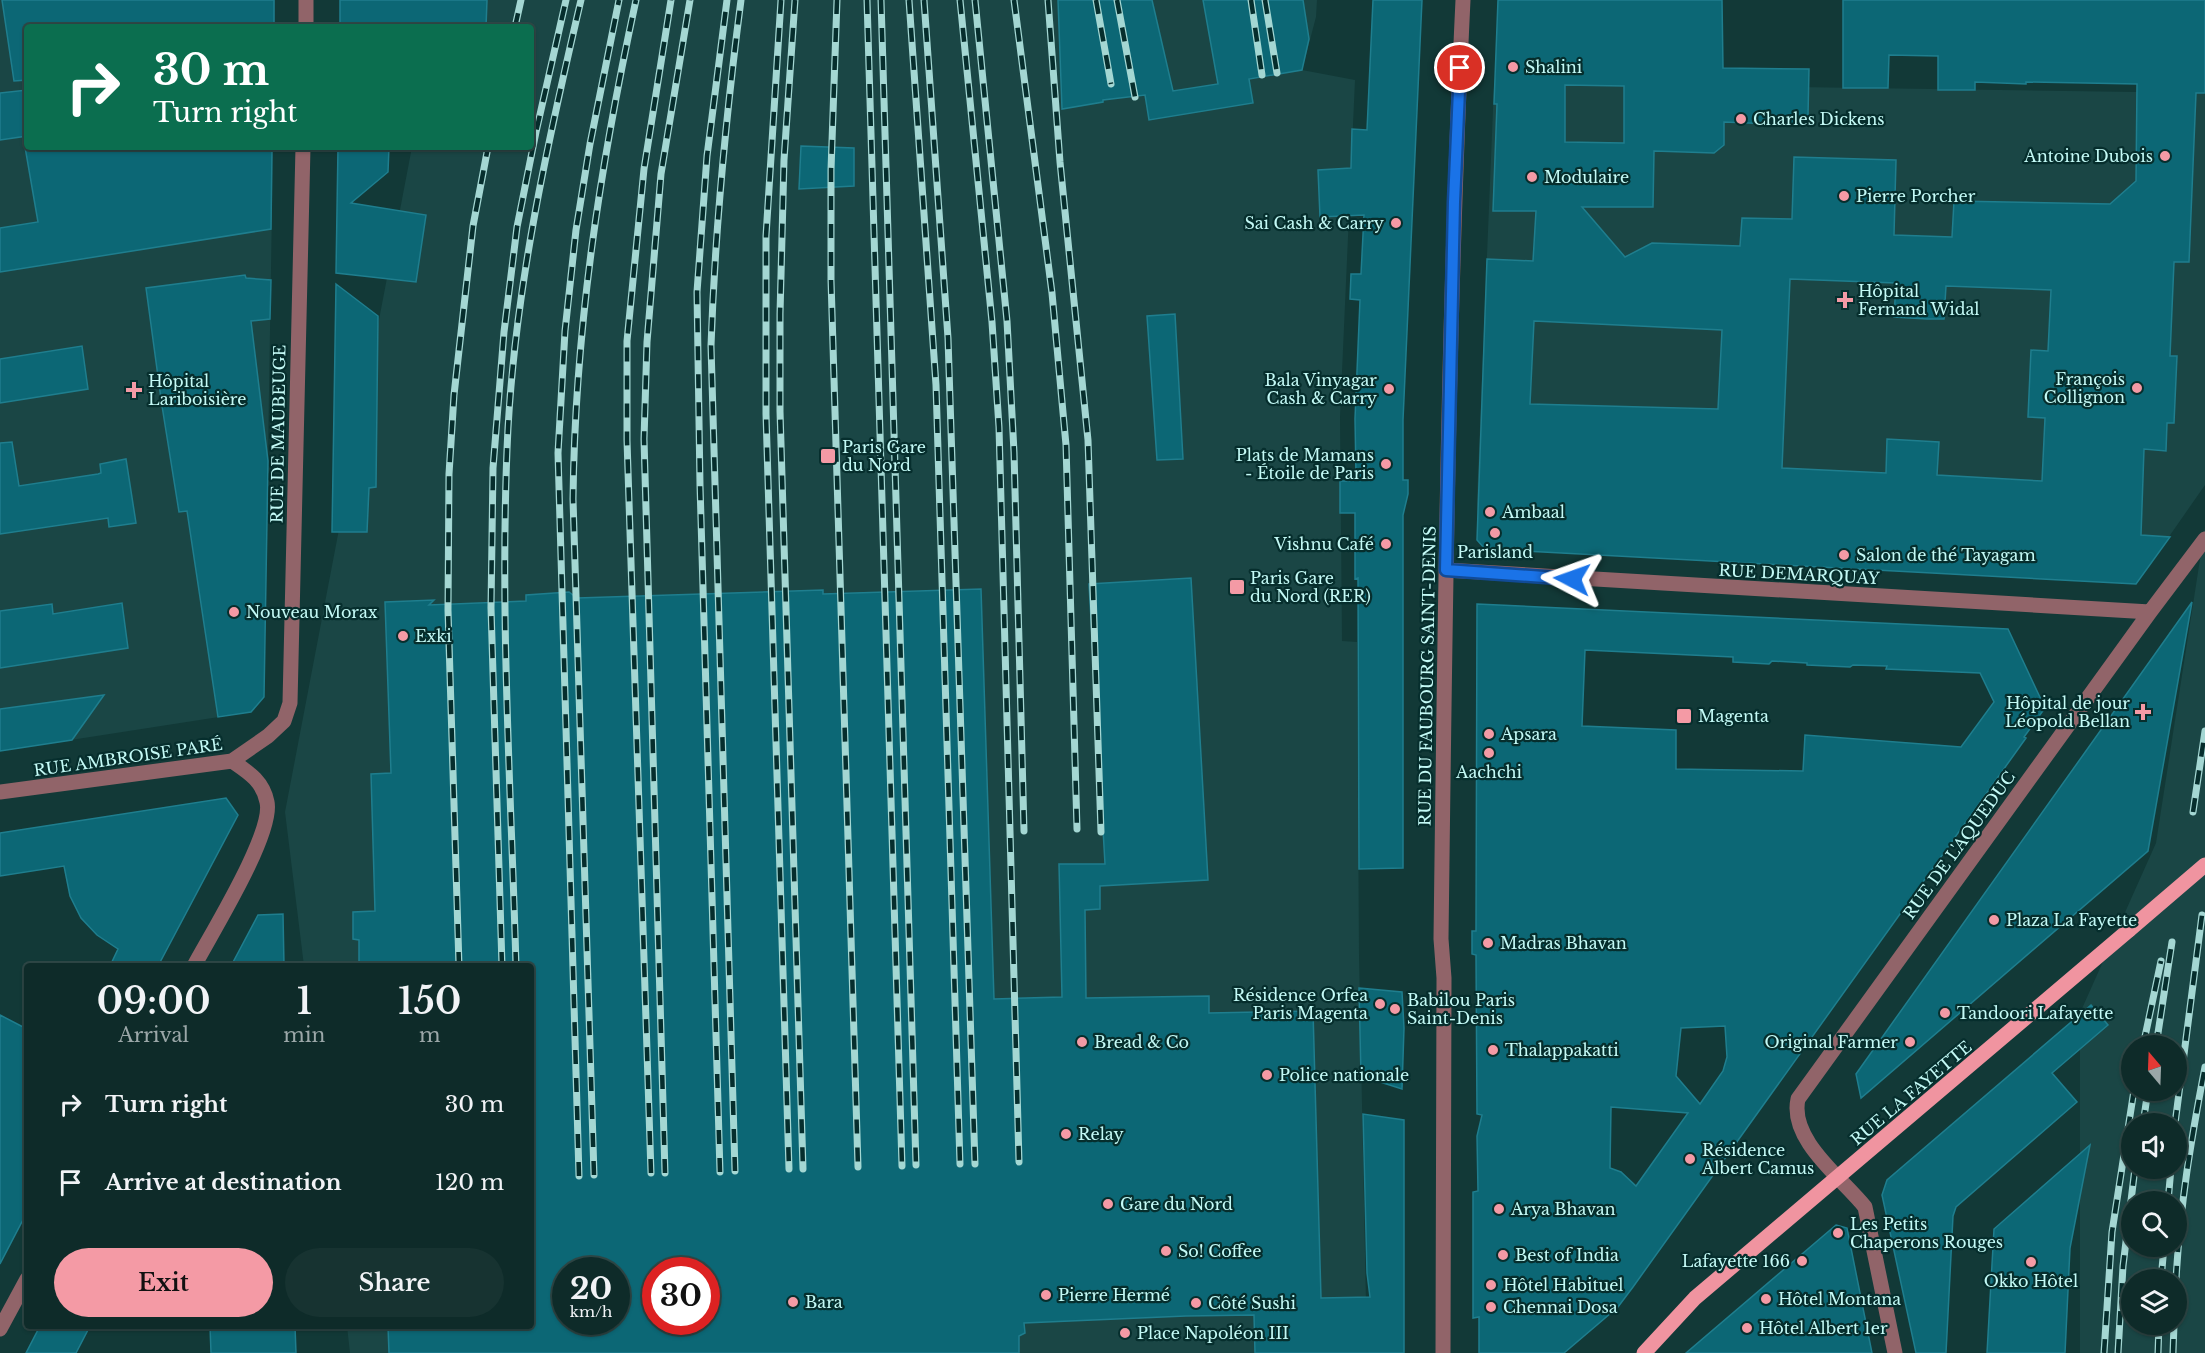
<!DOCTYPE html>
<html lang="en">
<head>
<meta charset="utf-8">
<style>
  :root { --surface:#0e2b29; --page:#173331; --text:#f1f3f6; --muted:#9ba7a8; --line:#2e4746; --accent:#f49aa5 }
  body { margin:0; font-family:"Libre Baskerville",serif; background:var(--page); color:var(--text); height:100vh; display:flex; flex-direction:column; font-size:22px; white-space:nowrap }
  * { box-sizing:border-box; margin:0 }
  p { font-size:20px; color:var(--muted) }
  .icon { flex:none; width:33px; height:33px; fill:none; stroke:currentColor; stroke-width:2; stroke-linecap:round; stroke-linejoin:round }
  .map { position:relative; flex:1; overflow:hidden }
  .panel { position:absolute; left:24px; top:963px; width:510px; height:366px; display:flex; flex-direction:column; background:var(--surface); border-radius:6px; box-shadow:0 2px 4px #0004,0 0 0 2px var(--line) }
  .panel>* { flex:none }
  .guide { position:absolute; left:24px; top:24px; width:510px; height:126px; border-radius:6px; box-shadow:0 2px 4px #0004,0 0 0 2px var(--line); background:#0b6e4f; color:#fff; overflow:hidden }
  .needle { width:39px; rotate:341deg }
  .controls { position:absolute; left:2121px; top:1035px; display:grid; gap:12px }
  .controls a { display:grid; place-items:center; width:66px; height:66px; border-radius:50%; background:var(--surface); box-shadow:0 2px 4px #0004,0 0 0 2px var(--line); font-size:30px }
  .speed { position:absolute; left:552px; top:1257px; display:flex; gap:12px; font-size:30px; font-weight:700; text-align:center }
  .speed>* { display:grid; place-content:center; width:78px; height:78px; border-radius:50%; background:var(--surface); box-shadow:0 2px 4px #0004,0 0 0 2px var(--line); line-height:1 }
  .speed small { font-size:15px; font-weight:400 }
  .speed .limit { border:9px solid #d22; background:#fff; color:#111 }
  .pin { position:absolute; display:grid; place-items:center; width:51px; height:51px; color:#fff; margin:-26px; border:3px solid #fff; border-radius:50%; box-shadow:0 2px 6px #0007 }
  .me { position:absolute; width:66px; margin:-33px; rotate:274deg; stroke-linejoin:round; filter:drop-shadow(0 0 4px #0008) }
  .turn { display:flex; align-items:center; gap:21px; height:126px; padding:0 30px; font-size:27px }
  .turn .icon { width:78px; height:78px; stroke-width:2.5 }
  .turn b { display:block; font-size:42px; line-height:51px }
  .eta { display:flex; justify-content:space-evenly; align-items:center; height:102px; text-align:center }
  .eta b { font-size:36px; font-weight:600; line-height:42px }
  .cta { display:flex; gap:12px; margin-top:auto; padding:12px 30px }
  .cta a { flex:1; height:69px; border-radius:36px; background:var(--accent); color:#111; font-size:24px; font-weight:600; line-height:69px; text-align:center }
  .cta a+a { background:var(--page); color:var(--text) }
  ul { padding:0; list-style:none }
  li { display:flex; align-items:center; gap:18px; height:78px; padding:0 30px }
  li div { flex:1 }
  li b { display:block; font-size:22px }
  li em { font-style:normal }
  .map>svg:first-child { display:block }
  .built { fill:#1a4645; fill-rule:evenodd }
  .building { fill:#0c6775; stroke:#1f7e8e; stroke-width:1.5; fill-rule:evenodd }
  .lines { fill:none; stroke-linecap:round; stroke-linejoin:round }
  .minor { stroke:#916469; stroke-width:15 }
  .major { stroke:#f094a0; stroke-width:15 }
  .rail-casing { stroke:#a4d7d3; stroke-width:7 }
  .rail { stroke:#062e2d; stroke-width:4.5; stroke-dasharray:14; stroke-linecap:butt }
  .major-bridge { stroke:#f094a0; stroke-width:15 }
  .route-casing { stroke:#114b97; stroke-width:15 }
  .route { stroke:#1a73e8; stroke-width:10 }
  .poi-dot { fill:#f49aa5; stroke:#062e2d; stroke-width:2 }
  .labels { text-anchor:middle; stroke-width:4.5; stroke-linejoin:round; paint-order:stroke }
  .poi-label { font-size:16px; fill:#c4faf6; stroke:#062e2d; text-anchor:start }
  .street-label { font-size:16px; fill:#c4faf6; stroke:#062e2d }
</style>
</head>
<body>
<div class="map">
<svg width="2205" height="1353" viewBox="0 0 2205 1353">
  <rect width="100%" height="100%" fill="#123937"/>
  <path class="built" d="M 0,0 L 275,0 L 274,27 L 27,27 L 27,147 L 273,147 L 264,697 L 251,712 L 0,751 Z
    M 440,0 L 1317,0 L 1316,17 L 1302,70 L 1355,80 L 1340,417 L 1342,641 L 1357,642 L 1359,955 L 1367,1353 L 350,1353 L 347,1326 L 531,1326 L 531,966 L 304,966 L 285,812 L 412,147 L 531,147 L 531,27 L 435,27 ZM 566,1270 L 616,1270 L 616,1322 L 566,1322 ZM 656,1270 L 706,1270 L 706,1322 L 656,1322 Z
    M 1494,85 L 1723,86 L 2205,93 L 2205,485 L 2136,584 L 1485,549 L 1477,540 L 1477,499 Z
    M 2205,527 L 2205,1353 L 2080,1353 L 2080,1013 L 2156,843 ZM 2132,1046 L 2176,1046 L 2176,1090 L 2132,1090 ZM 2132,1124 L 2176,1124 L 2176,1168 L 2132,1168 ZM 2132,1202 L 2176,1202 L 2176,1246 L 2132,1246 ZM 2132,1280 L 2176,1280 L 2176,1324 L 2132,1324 Z"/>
  <path class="building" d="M 2,0 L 274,0 L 274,27 L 27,27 L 27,80 L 14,81 Z
    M 340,0 L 487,0 L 486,27 L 340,27 Z
    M 1058,0 L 1152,0 L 1173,91 L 1218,84 L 1203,0 L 1303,0 L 1309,39 L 1302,70 L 1249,79 L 1253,103 L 1149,120 L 1145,95 L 1103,100 L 1103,102 L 1062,109 Z
    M 1373,0 L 1422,0 L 1403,420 L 1403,480 L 1408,480 L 1408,494 L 1403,515 L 1403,868 L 1359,869 L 1358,578 L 1355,579 L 1355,513 L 1340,513 L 1340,481 L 1349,481 L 1349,475 L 1356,475 L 1355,419 L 1360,300 L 1350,299 L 1351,274 L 1361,274 L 1364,215 L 1320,217 L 1318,170 L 1351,168 L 1352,129 L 1367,130 Z
    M 1498,0 L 1722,0 L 1723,68 L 1809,69 L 1808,116 L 1803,125 L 1724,122 L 1724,145 L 1714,153 L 1654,151 L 1653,207 L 1582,207 L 1625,257 L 1652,243 L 1740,246 L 1742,218 L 1792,219 L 1794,157 L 1896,160 L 1894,235 L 1952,237 L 1954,201 L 2110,204 L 2136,181 L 2137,84 L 2026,82 L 2026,84 L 1975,82 L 1975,90 L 1938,90 L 1938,56 L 1889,55 L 1888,88 L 1843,88 L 1843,0 L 2205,0 L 2205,93 L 2196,93 L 2189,262 L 2174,262 L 2170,356 L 2177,356 L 2174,423 L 2167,423 L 2166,451 L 2144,449 L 2141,535 L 2170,537 L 2136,584 L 1485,549 L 1477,540 L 1487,259 L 1533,261 L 1536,211 L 1493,211 L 1497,104 L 1494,104 ZM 1565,85 L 1624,86 L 1624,143 L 1565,142 ZM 1790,279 L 1896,283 L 1894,317 L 1927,319 L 1944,319 L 1946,286 L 2051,290 L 2048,351 L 2031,350 L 2028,417 L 2045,418 L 2042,481 L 1937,475 L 1939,442 L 1887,439 L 1886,473 L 1782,468 ZM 1534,321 L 1722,330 L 1718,409 L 1530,404 Z
    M 27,90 L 27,136 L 0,140 L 0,93 Z
    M 801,146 L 854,148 L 854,186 L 799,189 Z
    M 25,147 L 272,147 L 271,229 L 0,272 L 0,228 L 38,222 Z
    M 338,147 L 389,147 L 388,172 L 351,203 L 426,215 L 416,282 L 336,273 Z
    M 245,275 L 246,278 L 271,280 L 270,319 L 251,321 L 268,461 L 264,697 L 251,712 L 218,717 L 187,511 L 179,512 L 162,406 L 146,288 Z
    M 336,284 L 378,316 L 376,487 L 369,488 L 367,532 L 332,532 Z
    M 1175,314 L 1183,459 L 1157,460 L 1147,316 Z
    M 82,346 L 88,389 L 0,403 L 0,359 Z
    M 12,442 L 19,486 L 98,474 L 101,473 L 100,464 L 126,459 L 136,523 L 109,527 L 108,518 L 0,534 L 0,443 Z
    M 1191,578 L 1208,880 L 1100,886 L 1100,909 L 1085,910 L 1086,998 L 1209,996 L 1209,1013 L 1313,1011 L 1321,1298 L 1370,1297 L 1367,1273 L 1363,1114 L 1404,1120 L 1404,1353 L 1255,1353 L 1254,1315 L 1186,1316 L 1024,1323 L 1025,1333 L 1019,1336 L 1019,1353 L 389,1353 L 388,1326 L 531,1326 L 531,966 L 359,966 L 359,940 L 353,939 L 353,912 L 375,911 L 371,774 L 391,773 L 385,602 L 434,600 L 429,605 L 526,601 L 526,595 L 569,592 L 577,598 L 823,590 L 823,594 L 981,589 L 994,999 L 1062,997 L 1059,864 L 1105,864 L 1089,584 ZM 566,1270 L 616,1270 L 616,1322 L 566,1322 ZM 656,1270 L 706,1270 L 706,1322 L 656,1322 Z
    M 2192,602 L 2148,851 L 1861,1098 L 1856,1074 Z
    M 122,603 L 128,648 L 0,668 L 0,611 L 52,604 L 53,614 Z
    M 1477,604 L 2008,629 L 2045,708 L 2024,737 L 2026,738 L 1633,1287 L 1618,1307 L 1564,1353 L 1479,1353 L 1479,1317 L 1473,1318 L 1473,1192 L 1478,1191 L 1477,1136 L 1482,1115 L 1477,1114 L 1476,955 L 1472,954 L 1472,931 L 1476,931 ZM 1585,650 L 1733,657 L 1733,662 L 1769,664 L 1772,661 L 1807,663 L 1807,665 L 1850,667 L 1853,665 L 1887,666 L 1886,669 L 1980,673 L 1994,702 L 1961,747 L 1805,735 L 1803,771 L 1676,769 L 1676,730 L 1582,726 ZM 1725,1026 L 1727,1057 L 1723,1071 L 1700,1104 L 1676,1076 L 1681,1028 ZM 1611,1107 L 1688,1113 L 1636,1186 L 1621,1172 L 1610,1168 Z
    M 104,695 L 72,740 L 0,751 L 0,709 Z
    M 226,798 L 238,815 L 158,966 L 110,966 L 118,949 L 97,935 L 81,918 L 70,896 L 64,866 L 0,876 L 0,833 Z
    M 283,914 L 284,966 L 231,966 L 258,915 Z
    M 1359,988 L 1402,992 L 1404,1028 L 1402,1089 L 1361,1076 Z
    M 2091,1005 L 2108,1025 L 2052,1073 L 2077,1102 L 1956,1207 L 1953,1216 L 1946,1353 L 1916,1353 L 1882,1195 L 1887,1180 Z
    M 0,1015 L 27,1029 L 27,1212 L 0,1264 Z
    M 2090,1145 L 2070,1248 L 2065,1353 L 1987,1353 L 1994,1229 Z
    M 1836,1225 L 1847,1228 L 1872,1353 L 1686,1353 Z
    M 40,1326 L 90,1326 L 76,1353 L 26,1353 Z
    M 210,1326 L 295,1326 L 296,1353 L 211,1353 Z"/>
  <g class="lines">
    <path class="minor" d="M 306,27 L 306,0
      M 1446,570 L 2150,612
      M 0,792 L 232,761 L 268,736 L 284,721 L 290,703 L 303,147
      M 194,966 C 211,934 274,833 267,802 C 263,781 248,772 232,761
      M 0,1329 L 27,1279
      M 1443,1353 L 1444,978 L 1441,939 C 1445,626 1448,313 1463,0
      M 1895,1353 L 1865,1207 C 1842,1178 1789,1140 1798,1099 L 2150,612 L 2205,539"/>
    <path class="major" d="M 1644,1353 L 1695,1298 L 2129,930"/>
    <defs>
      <path id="rail" d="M 781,0 L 766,236 L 766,414 L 789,1169
        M 795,0 L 784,160 L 780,314 L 780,411 L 803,1169
        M 837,0 L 831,170 L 831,280 L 858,1167
        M 867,0 L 902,1166
        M 881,0 L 916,1165
        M 909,0 L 936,385 L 960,1164
        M 924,0 L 948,338 L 975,1164
        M 960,0 L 992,322 L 999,427 L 1019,1162
        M 975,0 L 1007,321 L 1014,452 L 1024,831
        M 1014,0 L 1052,293 L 1066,445 L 1077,829
        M 1048,0 L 1060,162 L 1088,440 L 1101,832
        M 1096,0 L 1111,84
        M 1117,0 L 1135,97
        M 1251,0 L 1262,75
        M 1265,0 L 1277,73
        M 515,27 L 521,0
        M 2193,812 L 2205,731
        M 459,966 L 448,610 L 449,474 L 454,395 L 473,226 L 488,147
        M 502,966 L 491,608 L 493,468 L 504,332 L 517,227 L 536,132 L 566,0
        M 516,966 C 511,787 499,607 508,428 C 516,283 548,141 581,0
        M 2143,1046 L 2161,961
        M 2156,1046 L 2172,942
        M 2143,1124 L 2148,1090
        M 2175,1124 L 2202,915
        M 735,1171 L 711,346 C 715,230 726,115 741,0
        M 720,1172 L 700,485 L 697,292 L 707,156 L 727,0
        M 651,1173 L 627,440 L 627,341 L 644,169 L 671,0
        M 665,1173 L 644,439 L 647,342 L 661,174 L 690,0
        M 594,1175 L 573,499 C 575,328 600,166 636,0
        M 579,1176 L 558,453 L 565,331 L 576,230 L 590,144 L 619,0
        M 2168,1202 L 2171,1168
        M 2161,1280 L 2164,1246
        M 2176,1280 C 2180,1205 2191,1140 2205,1067
        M 2104,1353 L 2112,1232 L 2134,1090
        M 2118,1353 L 2123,1266 L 2135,1168
        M 2158,1353 L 2159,1324
        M 2173,1353 L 2174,1324"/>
    </defs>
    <use href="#rail" class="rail-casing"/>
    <use href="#rail" class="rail"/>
    <path class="major-bridge" d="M 2129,930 L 2205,865"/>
  </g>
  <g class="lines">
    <defs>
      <path id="route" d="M 1460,68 L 1454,202 L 1446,570 L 1572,579"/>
    </defs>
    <use href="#route" class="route-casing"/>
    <use href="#route" class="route"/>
  </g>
  <g class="poi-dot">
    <circle cx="1513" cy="67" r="6"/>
    <circle cx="1741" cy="119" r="6"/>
    <circle cx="2165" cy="156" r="6"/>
    <circle cx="1532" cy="177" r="6"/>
    <circle cx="1844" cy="196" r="6"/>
    <circle cx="1396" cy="223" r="6"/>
    <path d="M1842 291h6v6h6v6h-6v6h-6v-6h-6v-6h6z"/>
    <circle cx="2137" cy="388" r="6"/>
    <circle cx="1389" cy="389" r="6"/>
    <path d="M131 381h6v6h6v6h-6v6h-6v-6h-6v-6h6z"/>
    <rect x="820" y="448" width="16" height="16" rx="3"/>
    <circle cx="1386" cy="464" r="6"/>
    <circle cx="1490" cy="512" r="6"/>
    <circle cx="1495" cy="533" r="6"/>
    <circle cx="1386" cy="544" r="6"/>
    <circle cx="1844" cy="555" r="6"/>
    <rect x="1229" y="579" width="16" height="16" rx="3"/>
    <circle cx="234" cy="612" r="6"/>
    <circle cx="403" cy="636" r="6"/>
    <path d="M2140 703h6v6h6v6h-6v6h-6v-6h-6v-6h6z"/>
    <rect x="1676" y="708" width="16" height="16" rx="3"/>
    <circle cx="1489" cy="734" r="6"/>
    <circle cx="1489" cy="753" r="6"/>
    <circle cx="1994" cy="920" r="6"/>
    <circle cx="1488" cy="943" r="6"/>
    <circle cx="1380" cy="1004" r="6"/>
    <circle cx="1395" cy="1009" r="6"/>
    <circle cx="1945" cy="1013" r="6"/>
    <circle cx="1082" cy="1042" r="6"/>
    <circle cx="1910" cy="1042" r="6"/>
    <circle cx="1493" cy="1050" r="6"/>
    <circle cx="1267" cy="1075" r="6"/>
    <circle cx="1066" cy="1134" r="6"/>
    <circle cx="1690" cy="1159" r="6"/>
    <circle cx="1108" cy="1204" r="6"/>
    <circle cx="1499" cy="1209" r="6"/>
    <circle cx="1838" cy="1233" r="6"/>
    <circle cx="1166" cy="1251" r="6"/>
    <circle cx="1503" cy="1255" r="6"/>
    <circle cx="1802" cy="1261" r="6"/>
    <circle cx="2031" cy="1262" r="6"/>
    <circle cx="1491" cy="1285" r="6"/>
    <circle cx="1046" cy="1295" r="6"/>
    <circle cx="1766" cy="1299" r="6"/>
    <circle cx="793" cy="1302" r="6"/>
    <circle cx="1196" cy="1303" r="6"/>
    <circle cx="1491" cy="1307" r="6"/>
    <circle cx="1747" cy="1328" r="6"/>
    <circle cx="1125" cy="1333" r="6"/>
  </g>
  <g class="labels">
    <g class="poi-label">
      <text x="1525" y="73">Shalini</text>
      <text x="1753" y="125">Charles Dickens</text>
      <text x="2153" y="162" text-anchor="end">Antoine Dubois</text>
      <text x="1544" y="183">Modulaire</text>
      <text x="1856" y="202">Pierre Porcher</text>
      <text x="1384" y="229" text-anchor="end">Sai Cash &amp; Carry</text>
      <text x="1858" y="297">Hôpital<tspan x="1858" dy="18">Fernand Widal</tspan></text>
      <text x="2125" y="385" text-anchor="end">François<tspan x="2125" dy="18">Collignon</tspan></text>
      <text x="1377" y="386" text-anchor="end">Bala Vinyagar<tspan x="1377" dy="18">Cash &amp; Carry</tspan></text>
      <text x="148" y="387">Hôpital<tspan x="148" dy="18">Lariboisière</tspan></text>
      <text x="842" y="453">Paris Gare<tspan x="842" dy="18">du Nord</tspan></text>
      <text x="1374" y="461" text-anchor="end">Plats de Mamans<tspan x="1374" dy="18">- Étoile de Paris</tspan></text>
      <text x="1502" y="518">Ambaal</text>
      <text x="1374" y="550" text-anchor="end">Vishnu Café</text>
      <text x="1495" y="558" text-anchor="middle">Parisland</text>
      <text x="1856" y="561">Salon de thé Tayagam</text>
      <text x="1250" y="584">Paris Gare<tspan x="1250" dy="18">du Nord (RER)</tspan></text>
      <text x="246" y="618">Nouveau Morax</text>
      <text x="415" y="642">Exki</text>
      <text x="2130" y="709" text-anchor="end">Hôpital de jour<tspan x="2130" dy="18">Léopold Bellan</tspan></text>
      <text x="1698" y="722">Magenta</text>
      <text x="1501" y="740">Apsara</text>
      <text x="1489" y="778" text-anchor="middle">Aachchi</text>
      <text x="2006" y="926">Plaza La Fayette</text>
      <text x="1500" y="949">Madras Bhavan</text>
      <text x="1368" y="1001" text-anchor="end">Résidence Orfea<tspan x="1368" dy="18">Paris Magenta</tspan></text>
      <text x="1407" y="1006">Babilou Paris<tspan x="1407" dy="18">Saint-Denis</tspan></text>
      <text x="1957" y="1019">Tandoori Lafayette</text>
      <text x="1094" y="1048">Bread &amp; Co</text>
      <text x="1898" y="1048" text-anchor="end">Original Farmer</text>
      <text x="1505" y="1056">Thalappakatti</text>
      <text x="1279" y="1081">Police nationale</text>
      <text x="1078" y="1140">Relay</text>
      <text x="1702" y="1156">Résidence<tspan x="1702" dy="18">Albert Camus</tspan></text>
      <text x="1120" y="1210">Gare du Nord</text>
      <text x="1511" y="1215">Arya Bhavan</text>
      <text x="1850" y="1230">Les Petits<tspan x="1850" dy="18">Chaperons Rouges</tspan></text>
      <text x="1178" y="1257">So! Coffee</text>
      <text x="1515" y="1261">Best of India</text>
      <text x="1790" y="1267" text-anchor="end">Lafayette 166</text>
      <text x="2031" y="1287" text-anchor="middle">Okko Hôtel</text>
      <text x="1503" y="1291">Hôtel Habituel</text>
      <text x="1058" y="1301">Pierre Hermé</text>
      <text x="1778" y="1305">Hôtel Montana</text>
      <text x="805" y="1308">Bara</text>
      <text x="1208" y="1309">Côté Sushi</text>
      <text x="1503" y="1313">Chennai Dosa</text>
      <text x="1759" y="1334">Hôtel Albert 1er</text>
      <text x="1137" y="1339">Place Napoléon III</text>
    </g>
    <g class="street-label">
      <text transform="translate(278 434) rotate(-89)" y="6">RUE DE MAUBEUGE</text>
      <text transform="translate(1799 574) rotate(3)" y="6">RUE DEMARQUAY</text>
      <text transform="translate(1427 676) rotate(-89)" y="6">RUE DU FAUBOURG SAINT-DENIS</text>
      <text transform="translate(128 757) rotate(-8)" y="6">RUE AMBROISE PARÉ</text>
      <text transform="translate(1959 845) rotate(-54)" y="6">RUE DE L'AQUEDUC</text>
      <text transform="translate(1911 1093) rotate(-40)" y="6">RUE LA FAYETTE</text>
    </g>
  </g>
</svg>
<div class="controls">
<a><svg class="needle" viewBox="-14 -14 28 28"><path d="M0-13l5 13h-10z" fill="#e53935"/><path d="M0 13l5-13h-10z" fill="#9ba7a8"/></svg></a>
<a><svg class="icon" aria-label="sound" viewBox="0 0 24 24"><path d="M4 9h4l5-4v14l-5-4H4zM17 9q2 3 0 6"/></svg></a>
<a><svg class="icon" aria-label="search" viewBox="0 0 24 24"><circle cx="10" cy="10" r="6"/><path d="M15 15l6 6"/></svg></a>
<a><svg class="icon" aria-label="layers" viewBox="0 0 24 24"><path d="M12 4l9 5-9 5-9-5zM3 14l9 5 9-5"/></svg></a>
</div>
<div class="speed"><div>20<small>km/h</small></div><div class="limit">30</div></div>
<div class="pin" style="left:1460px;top:68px;background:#d93025"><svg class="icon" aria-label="arrive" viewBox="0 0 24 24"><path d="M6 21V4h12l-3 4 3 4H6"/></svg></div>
<svg class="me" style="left:1572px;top:579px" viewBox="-20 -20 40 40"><path d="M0-17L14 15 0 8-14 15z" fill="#1a73e8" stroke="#fff" stroke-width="4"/></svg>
<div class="guide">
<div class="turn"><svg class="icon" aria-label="right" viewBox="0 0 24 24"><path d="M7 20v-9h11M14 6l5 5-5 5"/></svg><div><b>30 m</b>Turn right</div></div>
</div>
<section class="panel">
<div class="eta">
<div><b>09:00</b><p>Arrival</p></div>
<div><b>1</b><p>min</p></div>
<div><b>150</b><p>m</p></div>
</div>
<ul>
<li><svg class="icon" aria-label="right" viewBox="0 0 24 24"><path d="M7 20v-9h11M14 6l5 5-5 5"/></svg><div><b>Turn right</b></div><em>30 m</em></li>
<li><svg class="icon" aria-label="arrive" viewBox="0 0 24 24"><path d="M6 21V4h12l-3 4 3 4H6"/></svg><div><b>Arrive at destination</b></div><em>120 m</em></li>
</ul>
<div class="cta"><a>Exit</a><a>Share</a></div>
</section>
</div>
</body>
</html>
